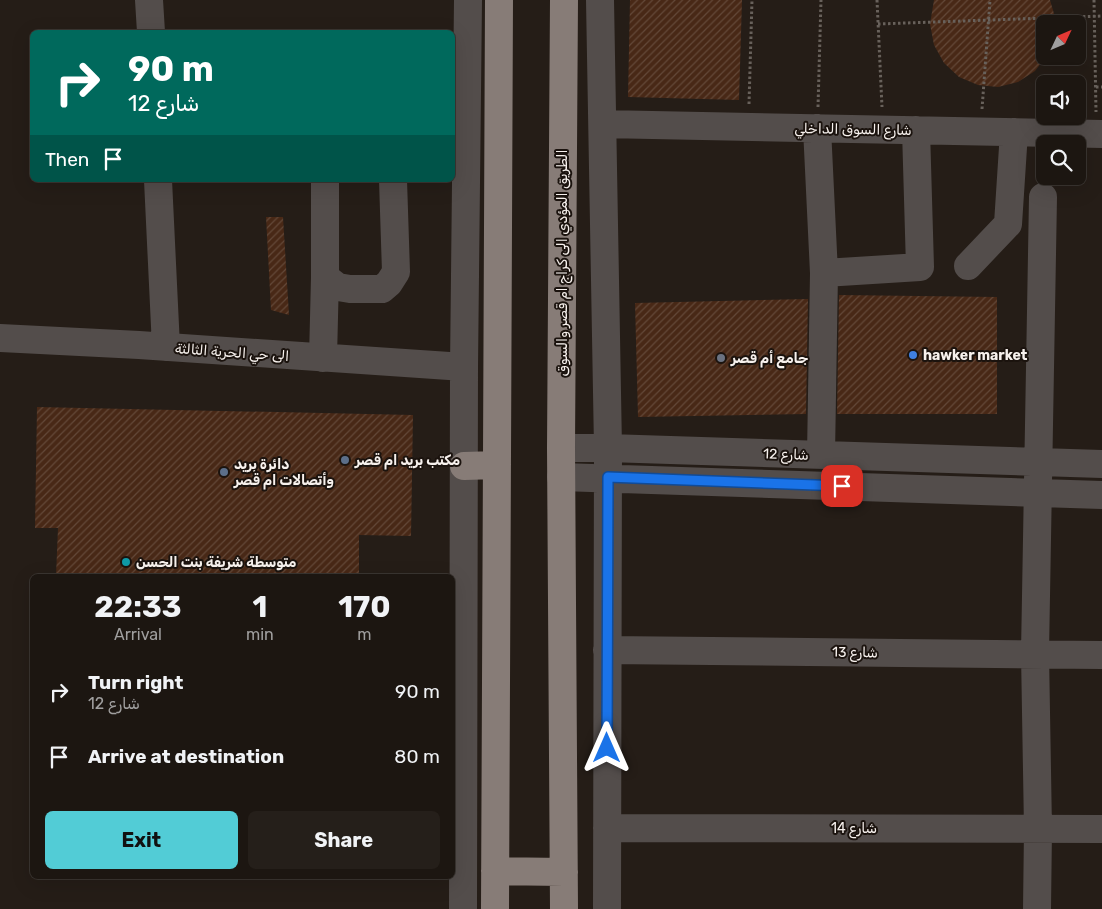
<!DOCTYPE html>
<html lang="en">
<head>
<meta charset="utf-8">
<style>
  :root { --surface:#1c1611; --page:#251f1a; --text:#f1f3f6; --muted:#a09f9f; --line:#3a3531; --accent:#52ccd6 }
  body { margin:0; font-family:Rubik,Cairo,sans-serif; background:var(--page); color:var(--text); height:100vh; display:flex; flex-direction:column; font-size:19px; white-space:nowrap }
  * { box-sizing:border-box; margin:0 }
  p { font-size:16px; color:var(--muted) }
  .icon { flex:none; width:28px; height:28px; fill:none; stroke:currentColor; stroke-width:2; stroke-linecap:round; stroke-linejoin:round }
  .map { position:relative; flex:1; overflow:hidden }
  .drawer { position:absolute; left:30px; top:574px; width:425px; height:305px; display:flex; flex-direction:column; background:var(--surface); border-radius:8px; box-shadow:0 5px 20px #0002,0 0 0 1px var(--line) }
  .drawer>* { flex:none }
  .banner { position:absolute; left:30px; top:30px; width:425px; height:152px; border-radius:8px; box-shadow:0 5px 20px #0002,0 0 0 1px var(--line); background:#00695c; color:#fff; overflow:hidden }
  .needle { width:32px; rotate:46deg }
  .buttons { position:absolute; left:1036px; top:15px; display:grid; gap:10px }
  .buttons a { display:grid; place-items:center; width:50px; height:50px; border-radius:8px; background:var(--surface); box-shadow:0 5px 20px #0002,0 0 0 1px var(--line); font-size:25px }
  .pin { position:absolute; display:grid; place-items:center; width:42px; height:42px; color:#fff; margin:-21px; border-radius:10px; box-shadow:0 2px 8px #0006 }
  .me { position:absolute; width:55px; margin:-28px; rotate:0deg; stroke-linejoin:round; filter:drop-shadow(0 0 4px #0008) }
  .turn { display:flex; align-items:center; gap:18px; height:105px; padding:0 15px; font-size:22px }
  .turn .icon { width:65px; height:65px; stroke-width:2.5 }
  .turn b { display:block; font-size:35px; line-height:42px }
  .then { display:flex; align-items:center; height:48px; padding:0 15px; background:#0003; gap:10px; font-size:19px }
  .eta { display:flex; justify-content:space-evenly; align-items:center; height:85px; text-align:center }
  .eta b { font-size:30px; font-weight:700; line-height:35px }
  .primary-button { display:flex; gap:10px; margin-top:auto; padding:10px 15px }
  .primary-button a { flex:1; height:58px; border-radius:8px; background:var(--accent); color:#111; font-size:20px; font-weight:700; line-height:58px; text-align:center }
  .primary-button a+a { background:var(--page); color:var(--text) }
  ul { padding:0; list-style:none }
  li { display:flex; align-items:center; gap:15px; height:65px; padding:0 15px }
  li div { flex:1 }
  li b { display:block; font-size:19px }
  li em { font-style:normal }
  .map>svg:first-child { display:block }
  .building { fill:url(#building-hatch) }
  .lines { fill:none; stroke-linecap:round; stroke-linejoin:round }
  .path { stroke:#68615b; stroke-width:3; stroke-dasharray:2.5 2.5; stroke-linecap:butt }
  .minor { stroke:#534d4b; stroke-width:28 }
  .major { stroke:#877c77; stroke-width:28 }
  .route-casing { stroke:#114b97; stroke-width:12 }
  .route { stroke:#1a73e8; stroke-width:9 }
  .shop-dot { fill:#3f7fe0; stroke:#1b130e; stroke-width:2 }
  .worship-dot { fill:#6b7280; stroke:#1b130e; stroke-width:2 }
  .service-dot { fill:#5c6f8a; stroke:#1b130e; stroke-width:2 }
  .culture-dot { fill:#0f9aa8; stroke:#1b130e; stroke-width:2 }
  .labels { text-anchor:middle; stroke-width:4; stroke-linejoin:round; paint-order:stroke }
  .street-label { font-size:14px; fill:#f7f1ed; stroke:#1b130e }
  .poi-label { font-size:14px; font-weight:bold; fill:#f7f1ed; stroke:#1b130e; text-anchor:start }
</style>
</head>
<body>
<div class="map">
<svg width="1102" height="909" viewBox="0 0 1102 909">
  <defs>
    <pattern id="building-hatch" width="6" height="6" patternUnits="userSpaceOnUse" patternTransform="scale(1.25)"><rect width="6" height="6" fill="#482816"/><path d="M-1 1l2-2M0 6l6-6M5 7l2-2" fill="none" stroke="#634838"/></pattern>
  </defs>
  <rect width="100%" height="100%" fill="#251d17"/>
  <path class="building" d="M 630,0 L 742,0 L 739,100 L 628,97 Z
    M 934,0 L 1050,0 L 1057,24 L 1045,24 L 1045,58 L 1035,71 L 1018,82 L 998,87 L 978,85 L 959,77 L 944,63 L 934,45 L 930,24 Z
    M 266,217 L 283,217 L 289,315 L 271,310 Z
    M 839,295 L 997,297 L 997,414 L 837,414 Z
    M 808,299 L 806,414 L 638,417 L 635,303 Z
    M 37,407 L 413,415 L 411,536 L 359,535 L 359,576 L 56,576 L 58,528 L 35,528 Z"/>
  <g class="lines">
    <path class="path" d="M 877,0 L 882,107
      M 1094,0 L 1096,112
      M 878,24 L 1102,16
      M 1096,87 L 1102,87
      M 749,104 L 752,0
      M 818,107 L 821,0
      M 982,109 L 990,0"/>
    <path class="minor" d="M 149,0 L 151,32
      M 600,0 L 608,448 L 607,909
      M 603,124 L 1102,134
      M 817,128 L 824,273 L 821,455
      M 158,180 L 166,347
      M 325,180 L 325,277 L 338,287 L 350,289 L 382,289 L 389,283 L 396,272 L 393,180
      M 968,266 L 1008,224 L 1014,132
      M 824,273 L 920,267 L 916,130
      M 0,338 L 139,345 L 464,367
      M 323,358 L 325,277
      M 561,448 L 608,448 L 1102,464
      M 561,477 L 1102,495
      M 607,650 L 1102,655
      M 607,828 L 1102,829
      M 463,909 L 464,367 L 468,0
      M 1037,909 L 1038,829 L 1035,653 L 1043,197"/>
    <path class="major" d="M 564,0 L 561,448 L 564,909
      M 464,466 L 497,465
      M 495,871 L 564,872
      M 495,909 L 499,0"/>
  </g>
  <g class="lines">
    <defs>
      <path id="route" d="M 607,748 L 608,477 L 842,486"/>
    </defs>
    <use href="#route" class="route-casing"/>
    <use href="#route" class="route"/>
  </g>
  <circle class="shop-dot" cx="913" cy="355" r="5"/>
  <circle class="worship-dot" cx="721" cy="358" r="5"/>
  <g class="service-dot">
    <circle cx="345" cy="460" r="5"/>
    <circle cx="224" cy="472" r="5"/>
  </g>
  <circle class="culture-dot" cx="126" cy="562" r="5"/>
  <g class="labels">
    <g class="street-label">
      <text transform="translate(853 129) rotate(1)" y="5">شارع السوق الداخلي</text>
      <text transform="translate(562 263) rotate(-90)" y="5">الطريق المؤدي الى كراج ام قصر والسوق</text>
      <text transform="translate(232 352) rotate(4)" y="5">الى حي الحرية الثالثة</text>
      <text transform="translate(786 454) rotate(2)" y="5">شارع 12</text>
      <text transform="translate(855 652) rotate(1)" y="5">شارع 13</text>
      <text x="854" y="833">شارع 14</text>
    </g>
    <g class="poi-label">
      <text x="923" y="360">hawker market</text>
      <text x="731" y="363">جامع أم قصر</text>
      <text x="355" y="465">مكتب بريد ام قصر</text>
      <text x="234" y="469">دائرة بريد<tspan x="234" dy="16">وأتصالات ام قصر</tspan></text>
      <text x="136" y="567">متوسطة شريفة بنت الحسن</text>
    </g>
  </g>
</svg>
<div class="buttons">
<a><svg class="needle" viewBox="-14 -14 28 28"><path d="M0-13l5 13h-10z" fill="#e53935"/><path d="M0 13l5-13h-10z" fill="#a09f9f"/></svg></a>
<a><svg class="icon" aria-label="sound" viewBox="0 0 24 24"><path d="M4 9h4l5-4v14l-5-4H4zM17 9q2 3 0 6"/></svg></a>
<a><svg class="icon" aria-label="search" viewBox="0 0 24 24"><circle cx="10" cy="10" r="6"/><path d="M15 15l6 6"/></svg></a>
</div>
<div class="pin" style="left:842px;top:486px;background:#d93025"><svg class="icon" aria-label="arrive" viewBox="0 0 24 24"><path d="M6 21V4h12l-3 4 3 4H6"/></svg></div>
<svg class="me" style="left:607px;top:748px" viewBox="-20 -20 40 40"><path d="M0-17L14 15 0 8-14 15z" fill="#1a73e8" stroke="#fff" stroke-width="4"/></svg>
<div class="banner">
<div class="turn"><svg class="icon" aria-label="right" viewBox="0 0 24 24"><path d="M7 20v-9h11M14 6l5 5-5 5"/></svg><div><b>90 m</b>شارع 12</div></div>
<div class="then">Then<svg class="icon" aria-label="arrive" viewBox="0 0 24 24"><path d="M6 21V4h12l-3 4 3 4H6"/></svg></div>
</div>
<section class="drawer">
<div class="eta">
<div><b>22:33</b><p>Arrival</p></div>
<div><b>1</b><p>min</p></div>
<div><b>170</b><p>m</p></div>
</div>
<ul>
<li><svg class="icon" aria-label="right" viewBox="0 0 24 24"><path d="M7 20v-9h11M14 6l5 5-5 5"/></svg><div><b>Turn right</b><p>شارع 12</p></div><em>90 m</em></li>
<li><svg class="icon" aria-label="arrive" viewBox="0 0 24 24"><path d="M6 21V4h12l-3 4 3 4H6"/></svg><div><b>Arrive at destination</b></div><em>80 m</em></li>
</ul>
<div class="primary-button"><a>Exit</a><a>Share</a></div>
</section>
</div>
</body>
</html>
